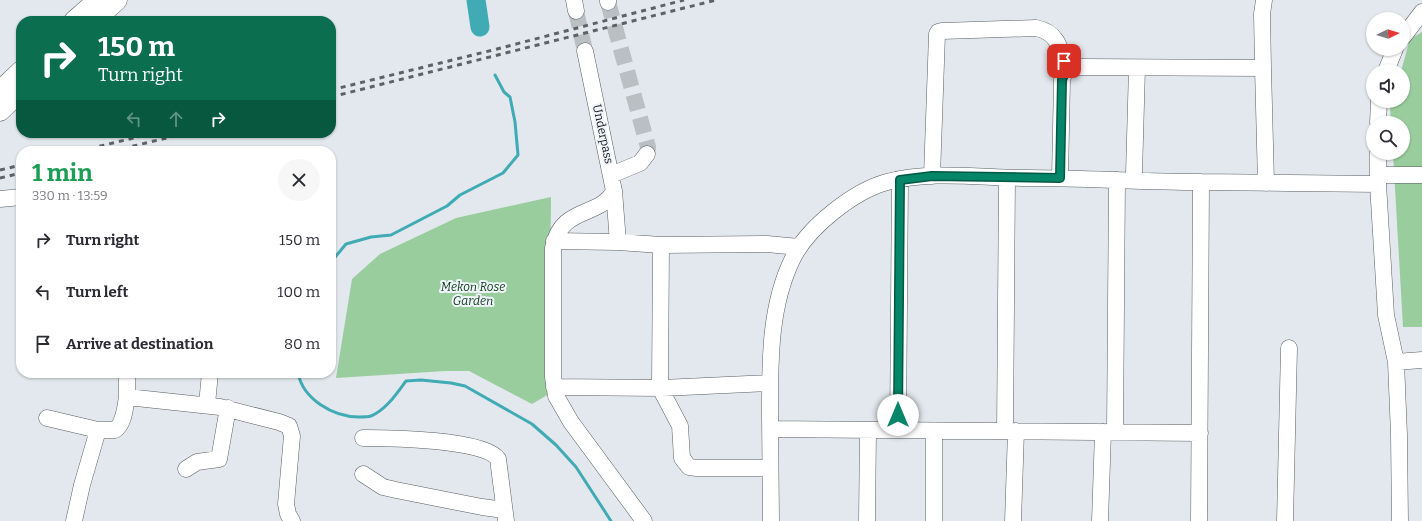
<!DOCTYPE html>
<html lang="en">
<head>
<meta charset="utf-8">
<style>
  :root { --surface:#fff; --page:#f7f7f7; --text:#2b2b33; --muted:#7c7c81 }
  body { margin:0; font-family:Bitter,serif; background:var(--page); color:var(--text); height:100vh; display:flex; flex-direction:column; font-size:15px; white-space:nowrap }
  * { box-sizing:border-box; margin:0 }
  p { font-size:13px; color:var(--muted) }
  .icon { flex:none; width:22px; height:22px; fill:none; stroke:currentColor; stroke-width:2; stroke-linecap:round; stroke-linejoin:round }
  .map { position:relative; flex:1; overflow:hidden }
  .side { position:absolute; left:16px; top:146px; width:320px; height:232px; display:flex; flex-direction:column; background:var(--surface); border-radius:16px; box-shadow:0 1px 3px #0004 }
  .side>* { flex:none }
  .top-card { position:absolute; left:16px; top:16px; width:320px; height:122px; border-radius:16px; box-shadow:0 1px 3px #0004; background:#0b6e4f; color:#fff; overflow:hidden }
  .needle { width:26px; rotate:85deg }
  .fabs { position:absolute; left:1366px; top:12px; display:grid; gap:8px }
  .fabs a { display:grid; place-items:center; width:44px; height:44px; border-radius:50%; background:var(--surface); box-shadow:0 1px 3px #0004; font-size:20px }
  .pin { position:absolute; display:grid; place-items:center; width:34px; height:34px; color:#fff; margin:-17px; border-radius:8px; box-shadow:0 2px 6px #0006 }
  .me { position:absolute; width:44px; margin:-22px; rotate:0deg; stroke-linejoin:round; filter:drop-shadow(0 0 3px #0008) }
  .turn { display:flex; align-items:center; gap:14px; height:84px; padding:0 16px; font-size:18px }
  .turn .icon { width:52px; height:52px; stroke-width:2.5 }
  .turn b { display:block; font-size:28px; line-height:34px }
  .lanes { display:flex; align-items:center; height:38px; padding:0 16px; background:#0003; justify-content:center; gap:20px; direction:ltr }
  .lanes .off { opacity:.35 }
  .round { display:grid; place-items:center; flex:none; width:42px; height:42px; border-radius:21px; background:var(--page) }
  .headline { display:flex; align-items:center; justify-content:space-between; height:68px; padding:0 16px }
  h1 { font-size:24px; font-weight:700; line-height:30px; color:#1e9e55 }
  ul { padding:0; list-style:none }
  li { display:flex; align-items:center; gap:12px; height:52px; padding:0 16px }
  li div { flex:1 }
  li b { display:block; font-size:15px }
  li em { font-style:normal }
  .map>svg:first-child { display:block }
  .green { fill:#9acd9e }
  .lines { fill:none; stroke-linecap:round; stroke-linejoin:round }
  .stream { stroke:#40abb4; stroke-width:3 }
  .river { stroke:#40abb4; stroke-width:19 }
  .minor-tunnel { stroke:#babfc3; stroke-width:16; stroke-dasharray:16 8; stroke-linecap:butt }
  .minor-casing { stroke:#595e62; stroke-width:17 }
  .major-casing { stroke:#595e62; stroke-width:21 }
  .minor { stroke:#fff; stroke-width:16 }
  .major { stroke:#fff; stroke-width:20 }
  .rail { stroke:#5e6264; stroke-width:3; stroke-dasharray:5 5; stroke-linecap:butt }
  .route-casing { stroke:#035744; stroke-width:10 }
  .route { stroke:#058669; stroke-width:7 }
  .labels { text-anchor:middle; stroke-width:4; stroke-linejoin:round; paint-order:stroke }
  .street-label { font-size:12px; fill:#181a1b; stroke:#eff5fa }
  .park-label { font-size:12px; font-style:italic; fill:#0e3916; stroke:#eff5fa }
</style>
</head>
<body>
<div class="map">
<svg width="1422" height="521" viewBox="0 0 1422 521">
  <rect width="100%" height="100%" fill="#e2e8ed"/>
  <path class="green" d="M 1422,32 L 1422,327 L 1403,327 L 1393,153 L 1403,153 L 1403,123 L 1391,123 L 1390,107 L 1392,101 L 1403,101 L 1403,71 L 1401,71 L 1410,39 Z
    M 551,197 L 549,394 L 532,404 L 469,371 L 445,371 L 336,378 L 352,279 L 380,254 L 456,218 Z"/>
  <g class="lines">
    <path class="stream" d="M 331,262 L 346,244 L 371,237 L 391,235 L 447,206 L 460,195 L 503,173 L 518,155 L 515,122 L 510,97 L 504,92 L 495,75
      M 298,373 C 303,399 333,417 359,417 C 362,417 368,417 371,416 C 386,410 397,393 406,381 L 421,380 L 451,383 L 465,386 L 532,424 L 556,445 L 576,467 L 611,521"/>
    <path class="river" d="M 476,0 L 480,27"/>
    <path class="minor-tunnel" d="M 608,2 L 648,147 L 647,154
      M 576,11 L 585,51"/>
    <defs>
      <path id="minor" d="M 574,0 L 576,11
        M 608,0 L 608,2
        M 1264,0 L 1262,14 L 1263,68 L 1266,183
        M 1403,37 L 1422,12
        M 585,51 L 614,191 C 600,218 561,205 553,248 L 553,377 L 556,396 L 571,422 L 644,521
        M 1386,71 L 1395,49
        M 1378,123 L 1379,101
        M 1378,153 L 1378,184 L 1386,315 L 1396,362 L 1422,360
        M 1134,174 L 1137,68
        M 611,175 L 640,163 L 647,154
        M 1378,175 L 1422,175
        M 932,176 L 937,34 L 938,32 L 942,31 L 1036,28 C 1059,32 1061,51 1066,70
        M 1060,178 L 1062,80 C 1066,67 1069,68 1081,67 L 1263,68
        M 614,191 L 618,242
        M 0,199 L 21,197
        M 554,241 L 618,242 L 661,245 L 767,244 L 799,247
        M 661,245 L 660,388 L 680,426 L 682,458 L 689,467 L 697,468 L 770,468
        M 1396,362 L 1399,435 L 1400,521
        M 127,373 L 127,397 L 220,407 L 279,422 L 289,426 L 292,436 L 286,504 L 288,514 L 292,521
        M 554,387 L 662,388 L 770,383
        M 207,404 L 210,373
        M 47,418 L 98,430 L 115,430 C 124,424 125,408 127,397
        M 770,429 L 1200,433
        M 898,430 L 900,179
        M 1005,431 L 1007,178
        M 1115,432 L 1117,180
        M 363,438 C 387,438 485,439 498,459 L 506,521
        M 186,469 L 197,462 L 219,459 L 228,408
        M 363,474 L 383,487 L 396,490 L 482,507 L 504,510
        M 74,521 L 82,485 L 98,430
        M 771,521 C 771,486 770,450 770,415 C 770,363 769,306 793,258 C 808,227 854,191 887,182 C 932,170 982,178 1028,178 C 1086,178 1143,182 1201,182 C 1260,183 1319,183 1378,184
        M 867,521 L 868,430
        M 934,521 L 934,431
        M 1013,521 L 1016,431
        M 1100,521 L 1103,432
        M 1199,521 L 1201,182
        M 1285,521 L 1289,348"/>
      <path id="major" d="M 74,21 L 98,0
        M 94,21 L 117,0
        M 0,91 L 21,71
        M 0,111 L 21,91"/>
    </defs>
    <use href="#minor" class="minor-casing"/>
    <use href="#major" class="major-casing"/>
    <use href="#minor" class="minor"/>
    <use href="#major" class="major"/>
    <path class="rail" d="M 331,90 L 497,49 L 684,0
      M 331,97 L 716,0
      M 80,151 L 154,133
      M 113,151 L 187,133
      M 0,170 L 21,165
      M 0,178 L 21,173"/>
  </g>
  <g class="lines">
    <defs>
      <path id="route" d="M 898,415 L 900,180 L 932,176 L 1060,178 L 1062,80 L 1066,70 L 1064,61"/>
    </defs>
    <use href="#route" class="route-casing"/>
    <use href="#route" class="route"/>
  </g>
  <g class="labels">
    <g class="street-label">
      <text transform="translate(603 134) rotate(78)" y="4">Underpass</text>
    </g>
    <g class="park-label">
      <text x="473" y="291">Mekon Rose<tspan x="473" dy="14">Garden</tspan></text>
    </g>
  </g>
</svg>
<div class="fabs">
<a><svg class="needle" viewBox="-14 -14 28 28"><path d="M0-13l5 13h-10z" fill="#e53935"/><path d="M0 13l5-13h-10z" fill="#7c7c81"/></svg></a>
<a><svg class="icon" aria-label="sound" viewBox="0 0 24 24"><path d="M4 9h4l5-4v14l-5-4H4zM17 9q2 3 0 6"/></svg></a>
<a><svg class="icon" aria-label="search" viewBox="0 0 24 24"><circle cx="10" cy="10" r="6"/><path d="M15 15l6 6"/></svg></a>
</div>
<div class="pin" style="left:1064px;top:61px;background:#d93025"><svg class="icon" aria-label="arrive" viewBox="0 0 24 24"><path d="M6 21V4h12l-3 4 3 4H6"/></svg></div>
<svg class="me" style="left:898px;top:415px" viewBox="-20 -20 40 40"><circle r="19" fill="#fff"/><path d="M0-13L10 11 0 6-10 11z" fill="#058669"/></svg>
<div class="top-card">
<div class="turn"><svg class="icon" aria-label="right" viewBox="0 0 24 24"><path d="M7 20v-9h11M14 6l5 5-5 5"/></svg><div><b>150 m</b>Turn right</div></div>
<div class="lanes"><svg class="icon off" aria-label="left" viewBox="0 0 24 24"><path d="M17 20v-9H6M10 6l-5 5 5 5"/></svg><svg class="icon off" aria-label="ahead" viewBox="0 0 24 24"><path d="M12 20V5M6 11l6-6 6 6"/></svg><svg class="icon" aria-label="right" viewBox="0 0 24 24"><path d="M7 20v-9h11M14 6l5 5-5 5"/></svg></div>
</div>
<section class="side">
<div class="headline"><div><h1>1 min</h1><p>330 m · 13:59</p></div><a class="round"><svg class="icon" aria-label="close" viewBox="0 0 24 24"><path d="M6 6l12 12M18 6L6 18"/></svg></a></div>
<ul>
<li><svg class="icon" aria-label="right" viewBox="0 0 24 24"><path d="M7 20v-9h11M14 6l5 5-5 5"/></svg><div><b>Turn right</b></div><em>150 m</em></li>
<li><svg class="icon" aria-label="left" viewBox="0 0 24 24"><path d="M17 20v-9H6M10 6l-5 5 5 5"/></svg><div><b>Turn left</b></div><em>100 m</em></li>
<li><svg class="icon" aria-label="arrive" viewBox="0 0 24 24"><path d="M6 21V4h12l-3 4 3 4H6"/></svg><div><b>Arrive at destination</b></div><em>80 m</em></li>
</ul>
</section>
</div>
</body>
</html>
